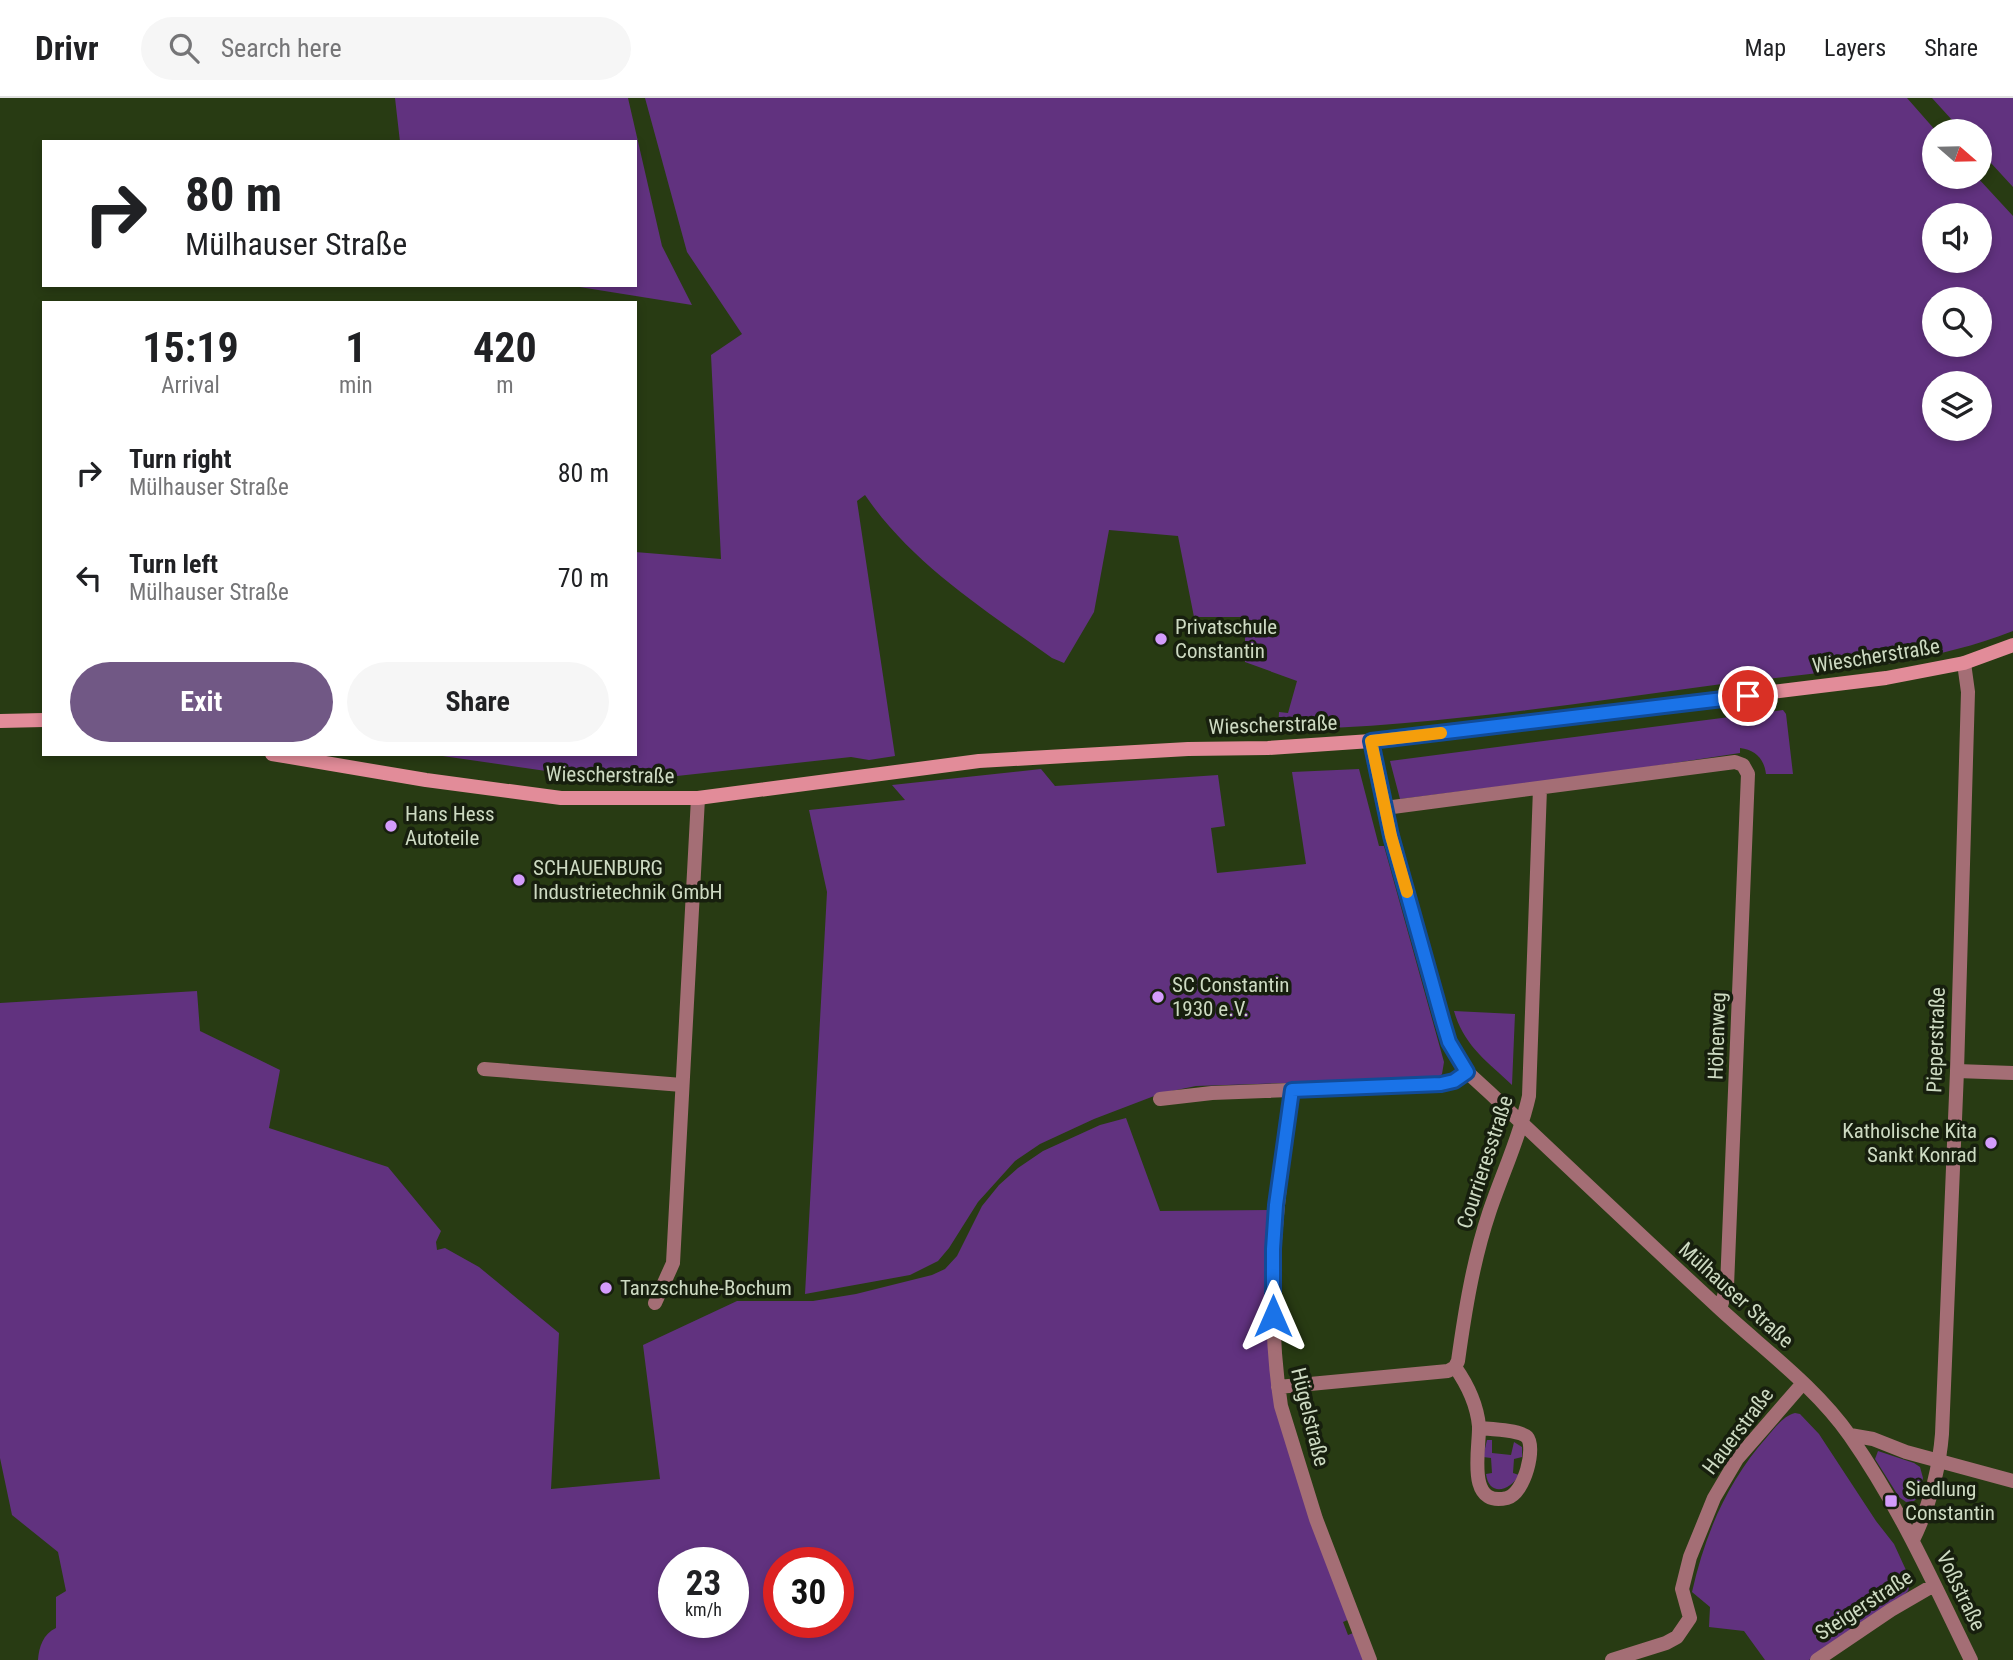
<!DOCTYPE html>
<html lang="en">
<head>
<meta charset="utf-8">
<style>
  :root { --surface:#fff; --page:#f6f6f6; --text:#202124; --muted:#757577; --line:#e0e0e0; --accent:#715885 }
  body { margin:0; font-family:"Roboto Condensed",sans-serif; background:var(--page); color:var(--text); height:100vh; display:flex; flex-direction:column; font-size:26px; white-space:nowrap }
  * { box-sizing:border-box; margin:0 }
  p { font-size:23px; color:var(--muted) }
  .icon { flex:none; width:38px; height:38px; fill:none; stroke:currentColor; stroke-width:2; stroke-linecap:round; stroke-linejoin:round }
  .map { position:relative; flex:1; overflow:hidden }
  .side { position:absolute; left:42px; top:203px; width:595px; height:455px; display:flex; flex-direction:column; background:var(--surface); border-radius:0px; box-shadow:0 4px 10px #0003 }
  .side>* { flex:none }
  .guide { position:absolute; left:42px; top:42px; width:595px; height:147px; border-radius:0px; box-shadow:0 4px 10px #0003; background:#fff; color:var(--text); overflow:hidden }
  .needle { width:46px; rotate:110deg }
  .controls { position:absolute; left:1922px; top:21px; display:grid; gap:14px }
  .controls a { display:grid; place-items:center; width:70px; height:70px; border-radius:50%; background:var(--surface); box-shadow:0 4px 10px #0003; font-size:35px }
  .speed { position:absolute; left:658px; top:1449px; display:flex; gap:14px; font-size:35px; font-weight:700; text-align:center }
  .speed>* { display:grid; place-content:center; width:91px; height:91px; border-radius:50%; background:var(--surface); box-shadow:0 4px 10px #0003; line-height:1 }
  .speed small { font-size:18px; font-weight:400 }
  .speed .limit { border:10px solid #d22; background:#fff; color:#111 }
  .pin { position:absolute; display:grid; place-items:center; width:60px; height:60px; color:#fff; margin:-30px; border:4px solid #fff; border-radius:50%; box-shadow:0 2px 7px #0007 }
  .me { position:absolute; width:77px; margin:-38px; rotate:0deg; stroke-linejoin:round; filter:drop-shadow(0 0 5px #0008) }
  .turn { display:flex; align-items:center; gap:24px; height:147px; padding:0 28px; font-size:32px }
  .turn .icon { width:91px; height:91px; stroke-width:2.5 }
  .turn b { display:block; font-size:49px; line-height:60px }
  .eta { display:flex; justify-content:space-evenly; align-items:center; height:119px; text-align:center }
  .eta b { font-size:42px; font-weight:700; line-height:49px }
  .cta { display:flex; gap:14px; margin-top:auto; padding:14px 28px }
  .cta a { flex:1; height:80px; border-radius:42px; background:var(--accent); color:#fff; font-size:28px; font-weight:700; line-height:80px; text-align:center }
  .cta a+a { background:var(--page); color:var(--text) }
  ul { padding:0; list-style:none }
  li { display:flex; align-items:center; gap:21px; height:105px; padding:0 28px }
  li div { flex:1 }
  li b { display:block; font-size:26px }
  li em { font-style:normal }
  header { display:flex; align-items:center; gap:42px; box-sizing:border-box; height:98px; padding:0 35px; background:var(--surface); border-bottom:2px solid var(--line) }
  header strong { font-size:33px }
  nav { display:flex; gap:38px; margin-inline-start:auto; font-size:24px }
  .search { width:490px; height:63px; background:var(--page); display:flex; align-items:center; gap:18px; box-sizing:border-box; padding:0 24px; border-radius:38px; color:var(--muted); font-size:26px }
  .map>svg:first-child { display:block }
  .green { fill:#61327f; fill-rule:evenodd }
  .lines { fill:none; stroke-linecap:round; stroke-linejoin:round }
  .minor { stroke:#a46e75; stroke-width:14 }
  .secondary { stroke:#e28c99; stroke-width:14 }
  .route-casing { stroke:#114b97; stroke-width:18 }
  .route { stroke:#1a73e8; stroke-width:12 }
  .slow { stroke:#f59e0b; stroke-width:12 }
  .poi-dot { fill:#d49cfc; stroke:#171f0e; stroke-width:2.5 }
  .labels { text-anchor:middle; stroke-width:7; stroke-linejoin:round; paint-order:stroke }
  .poi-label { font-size:21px; fill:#cddac2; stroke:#171f0e; text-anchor:start }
  .street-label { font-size:21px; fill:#cddac2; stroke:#171f0e }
</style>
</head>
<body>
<header>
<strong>Drivr</strong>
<div class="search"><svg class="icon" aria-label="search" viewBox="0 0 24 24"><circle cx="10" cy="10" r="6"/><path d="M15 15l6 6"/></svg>Search here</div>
<nav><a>Map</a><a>Layers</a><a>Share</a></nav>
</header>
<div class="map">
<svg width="2013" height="1562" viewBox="0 0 2013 1562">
  <rect width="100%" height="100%" fill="#283b13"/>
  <path class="green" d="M 395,0 L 628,0 L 662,148 L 692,207 L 567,187 L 635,187 L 635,44 L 400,44 Z
    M 645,0 L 1907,0 L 1936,33 L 1934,33 L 1934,79 L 1977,79 L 2013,118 L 2013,533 C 1921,569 1819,574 1722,586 C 1574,606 1427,629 1278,632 L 1279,614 L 1288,615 L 1297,583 L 1245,564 L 1245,519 L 1194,519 L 1178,438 L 1109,432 L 1094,514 L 1064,565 L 1052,560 C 985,512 912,466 865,397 L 857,403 L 895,658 L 869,662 L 851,659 L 622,684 L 429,656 L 635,656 L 635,454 L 721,461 L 711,257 L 742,236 L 687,154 ZM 1934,117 L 1979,117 L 1979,163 L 1934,163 ZM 1934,201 L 1979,201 L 1979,247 L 1934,247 ZM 1934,285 L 1979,285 L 1979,331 L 1934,331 Z
    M 1932,0 L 2013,0 L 2013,89 L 1979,52 L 1979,33 L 1962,33 Z
    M 1783,612 L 1786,616 L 1793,676 L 1766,676 C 1764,660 1755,652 1740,650 L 1740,655 L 1615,674 L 1400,701 L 1390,663 Z
    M 1041,671 L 1055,688 L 1218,677 L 1225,728 L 1211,730 L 1217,775 L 1306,766 L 1292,674 L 1359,671 L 1379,748 L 1384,748 L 1444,964 L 1442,976 L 1438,980 L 1196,988 L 1162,995 L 1094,1021 L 1040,1046 L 1015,1063 L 978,1104 L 949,1150 L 938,1163 L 910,1177 L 805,1196 L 827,794 L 809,712 L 905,702 L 892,687 Z
    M 197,893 L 200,933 L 280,972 L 269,1030 L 388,1069 L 441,1133 L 436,1144 L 437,1152 L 445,1150 L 479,1169 L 559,1235 L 551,1391 L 660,1381 L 643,1247 L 737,1203 L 813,1203 L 856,1196 L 932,1177 L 945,1171 L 957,1158 L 982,1108 L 999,1087 L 1018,1070 L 1043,1053 L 1100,1027 L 1126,1020 L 1160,1113 L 1269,1112 L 1268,1244 L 1350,1521 L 1343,1524 L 1348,1537 L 1356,1534 L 1365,1562 L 38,1562 C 39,1549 43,1536 56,1530 L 56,1499 L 66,1493 L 58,1454 L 12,1417 L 0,1360 L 0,905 ZM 674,1465 L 733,1465 L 733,1524 L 674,1524 ZM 779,1465 L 838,1465 L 838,1524 L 779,1524 Z
    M 1454,913 L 1515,916 L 1512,987 C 1487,963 1464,948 1454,913 Z
    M 1795,1315 L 1800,1316 L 1819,1336 L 1876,1423 L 1894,1446 L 1911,1483 L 1908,1493 L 1901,1500 L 1809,1562 L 1765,1562 L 1744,1533 L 1709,1529 L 1710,1509 L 1692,1494 C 1705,1436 1727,1384 1767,1339 C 1775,1330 1783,1318 1795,1315 Z
    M 1487,1342 L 1492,1342 L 1492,1355 L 1511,1357 L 1514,1344 L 1522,1349 L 1522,1359 L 1514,1361 L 1513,1375 L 1519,1377 C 1510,1393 1489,1399 1486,1376 L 1492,1375 L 1491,1360 L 1483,1359 Z
    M 1878,1353 L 1914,1365 L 1920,1369 L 1923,1380 L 1919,1398 L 1914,1403 L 1906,1404 L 1899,1399 L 1875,1361 Z"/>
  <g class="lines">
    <path class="minor" d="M 1371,643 L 1391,738 L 1449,944 L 1467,974 L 1490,995 C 1566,1067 1641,1138 1718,1209 C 1762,1250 1815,1288 1850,1338 C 1899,1408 1934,1486 1971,1562
      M 1385,710 L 1735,664 L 1743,667 L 1748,676 L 1727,1188 L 1720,1211
      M 484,971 L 682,987
      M 1957,973 L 2013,975
      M 1292,992 C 1277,1101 1264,1199 1281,1308 L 1316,1421 L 1370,1562
      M 1160,1001 L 1212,995 L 1441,986 L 1454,983 L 1467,974
      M 655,1205 L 673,1165 L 698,700
      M 1455,1269 C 1467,1286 1477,1307 1479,1328 C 1480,1349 1465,1410 1507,1400 C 1525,1395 1536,1349 1527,1339 C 1520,1332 1489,1331 1479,1330
      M 1278,1289 L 1448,1273 L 1455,1269 L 1458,1263 C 1465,1213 1473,1163 1489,1115 C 1502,1076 1520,1039 1529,998 L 1540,690
      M 1850,1337 L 1873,1341 L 1906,1354 L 2013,1383
      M 1913,1442 C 1929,1409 1939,1373 1942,1336 L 1957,973 L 1968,594 L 1964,565
      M 1612,1562 L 1666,1545 L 1677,1539 L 1690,1520 L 1682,1491 L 1690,1459 L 1714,1400 L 1737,1361 L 1803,1285
      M 1817,1562 L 1891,1512 L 1934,1487"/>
    <path class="secondary" d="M 0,623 L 44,622
      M 272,656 L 426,682 L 561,700 L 698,700 L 979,663 L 1188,651 L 1268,650 L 1371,643 L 1886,580 L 1964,565 L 2013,547"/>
  </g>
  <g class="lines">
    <defs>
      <path id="route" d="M 1273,1218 L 1273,1151 L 1276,1107 L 1292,992 L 1441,986 L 1454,983 L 1467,974 L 1449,944 L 1443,924 L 1391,738 L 1371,643 L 1748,598"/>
    </defs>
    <use href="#route" class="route-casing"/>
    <use href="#route" class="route"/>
    <path class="slow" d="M 1407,794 L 1391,738 L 1371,643 L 1441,635"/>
  </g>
  <g class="poi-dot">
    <circle cx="1161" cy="541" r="7"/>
    <circle cx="391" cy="728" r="7"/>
    <circle cx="519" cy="782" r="7"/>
    <circle cx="1158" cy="899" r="7"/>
    <circle cx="1991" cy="1045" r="7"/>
    <circle cx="606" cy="1190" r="7"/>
    <rect x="1884" y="1396" width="14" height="14" rx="3.5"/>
  </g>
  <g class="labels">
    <g class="poi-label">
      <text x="1175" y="536">Privatschule<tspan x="1175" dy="24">Constantin</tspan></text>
      <text x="405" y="723">Hans Hess<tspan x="405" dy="24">Autoteile</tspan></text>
      <text x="533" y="777">SCHAUENBURG<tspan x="533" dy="24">Industrietechnik GmbH</tspan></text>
      <text x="1172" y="894">SC Constantin<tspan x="1172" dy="24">1930 e.V.</tspan></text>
      <text x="1977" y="1040" text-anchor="end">Katholische Kita<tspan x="1977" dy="24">Sankt Konrad</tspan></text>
      <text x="620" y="1197">Tanzschuhe-Bochum</text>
      <text x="1905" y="1398">Siedlung<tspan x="1905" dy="24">Constantin</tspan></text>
    </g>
    <g class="street-label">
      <text transform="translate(1876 558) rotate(-9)" y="7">Wiescherstraße</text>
      <text transform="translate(1273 627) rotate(-2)" y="7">Wiescherstraße</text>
      <text transform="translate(610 677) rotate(1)" y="7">Wiescherstraße</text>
      <text transform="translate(1717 938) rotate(-88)" y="7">Höhenweg</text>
      <text transform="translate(1936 942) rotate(-88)" y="7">Pieperstraße</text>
      <text transform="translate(1485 1064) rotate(-72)" y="7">Courrieresstraße</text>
      <text transform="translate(1736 1197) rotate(42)" y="7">Mülhauser Straße</text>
      <text transform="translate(1310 1319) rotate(76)" y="7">Hügelstraße</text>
      <text transform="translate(1738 1333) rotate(-53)" y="7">Hauerstraße</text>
      <text transform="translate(1961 1493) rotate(64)" y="7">Voßstraße</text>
      <text transform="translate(1864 1507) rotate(-33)" y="7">Steigerstraße</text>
    </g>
  </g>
</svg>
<div class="controls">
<a><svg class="needle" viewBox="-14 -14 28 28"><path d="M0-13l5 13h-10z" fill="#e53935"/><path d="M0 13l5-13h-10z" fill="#757577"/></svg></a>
<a><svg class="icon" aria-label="sound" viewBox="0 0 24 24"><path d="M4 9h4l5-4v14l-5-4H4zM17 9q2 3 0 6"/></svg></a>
<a><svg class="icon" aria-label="search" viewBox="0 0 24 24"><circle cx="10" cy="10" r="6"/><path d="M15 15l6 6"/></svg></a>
<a><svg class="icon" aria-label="layers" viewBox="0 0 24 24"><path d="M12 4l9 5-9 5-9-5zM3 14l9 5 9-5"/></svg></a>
</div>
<div class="speed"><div>23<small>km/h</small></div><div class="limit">30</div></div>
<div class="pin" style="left:1748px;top:598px;background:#d93025"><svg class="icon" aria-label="arrive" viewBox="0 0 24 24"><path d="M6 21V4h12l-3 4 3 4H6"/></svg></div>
<svg class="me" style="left:1273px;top:1218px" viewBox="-20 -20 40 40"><path d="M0-17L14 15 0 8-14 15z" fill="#1a73e8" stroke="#fff" stroke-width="4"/></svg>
<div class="guide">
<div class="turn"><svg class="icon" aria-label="right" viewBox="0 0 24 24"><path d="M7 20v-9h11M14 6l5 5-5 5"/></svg><div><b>80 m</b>Mülhauser Straße</div></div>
</div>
<section class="side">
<div class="eta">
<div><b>15:19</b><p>Arrival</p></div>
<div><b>1</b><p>min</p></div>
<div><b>420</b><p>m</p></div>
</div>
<ul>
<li><svg class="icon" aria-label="right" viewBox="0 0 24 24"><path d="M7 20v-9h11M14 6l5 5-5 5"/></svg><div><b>Turn right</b><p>Mülhauser Straße</p></div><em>80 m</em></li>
<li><svg class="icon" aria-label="left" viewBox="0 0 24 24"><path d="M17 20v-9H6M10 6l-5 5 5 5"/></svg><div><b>Turn left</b><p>Mülhauser Straße</p></div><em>70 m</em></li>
</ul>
<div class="cta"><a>Exit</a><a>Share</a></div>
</section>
</div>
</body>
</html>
